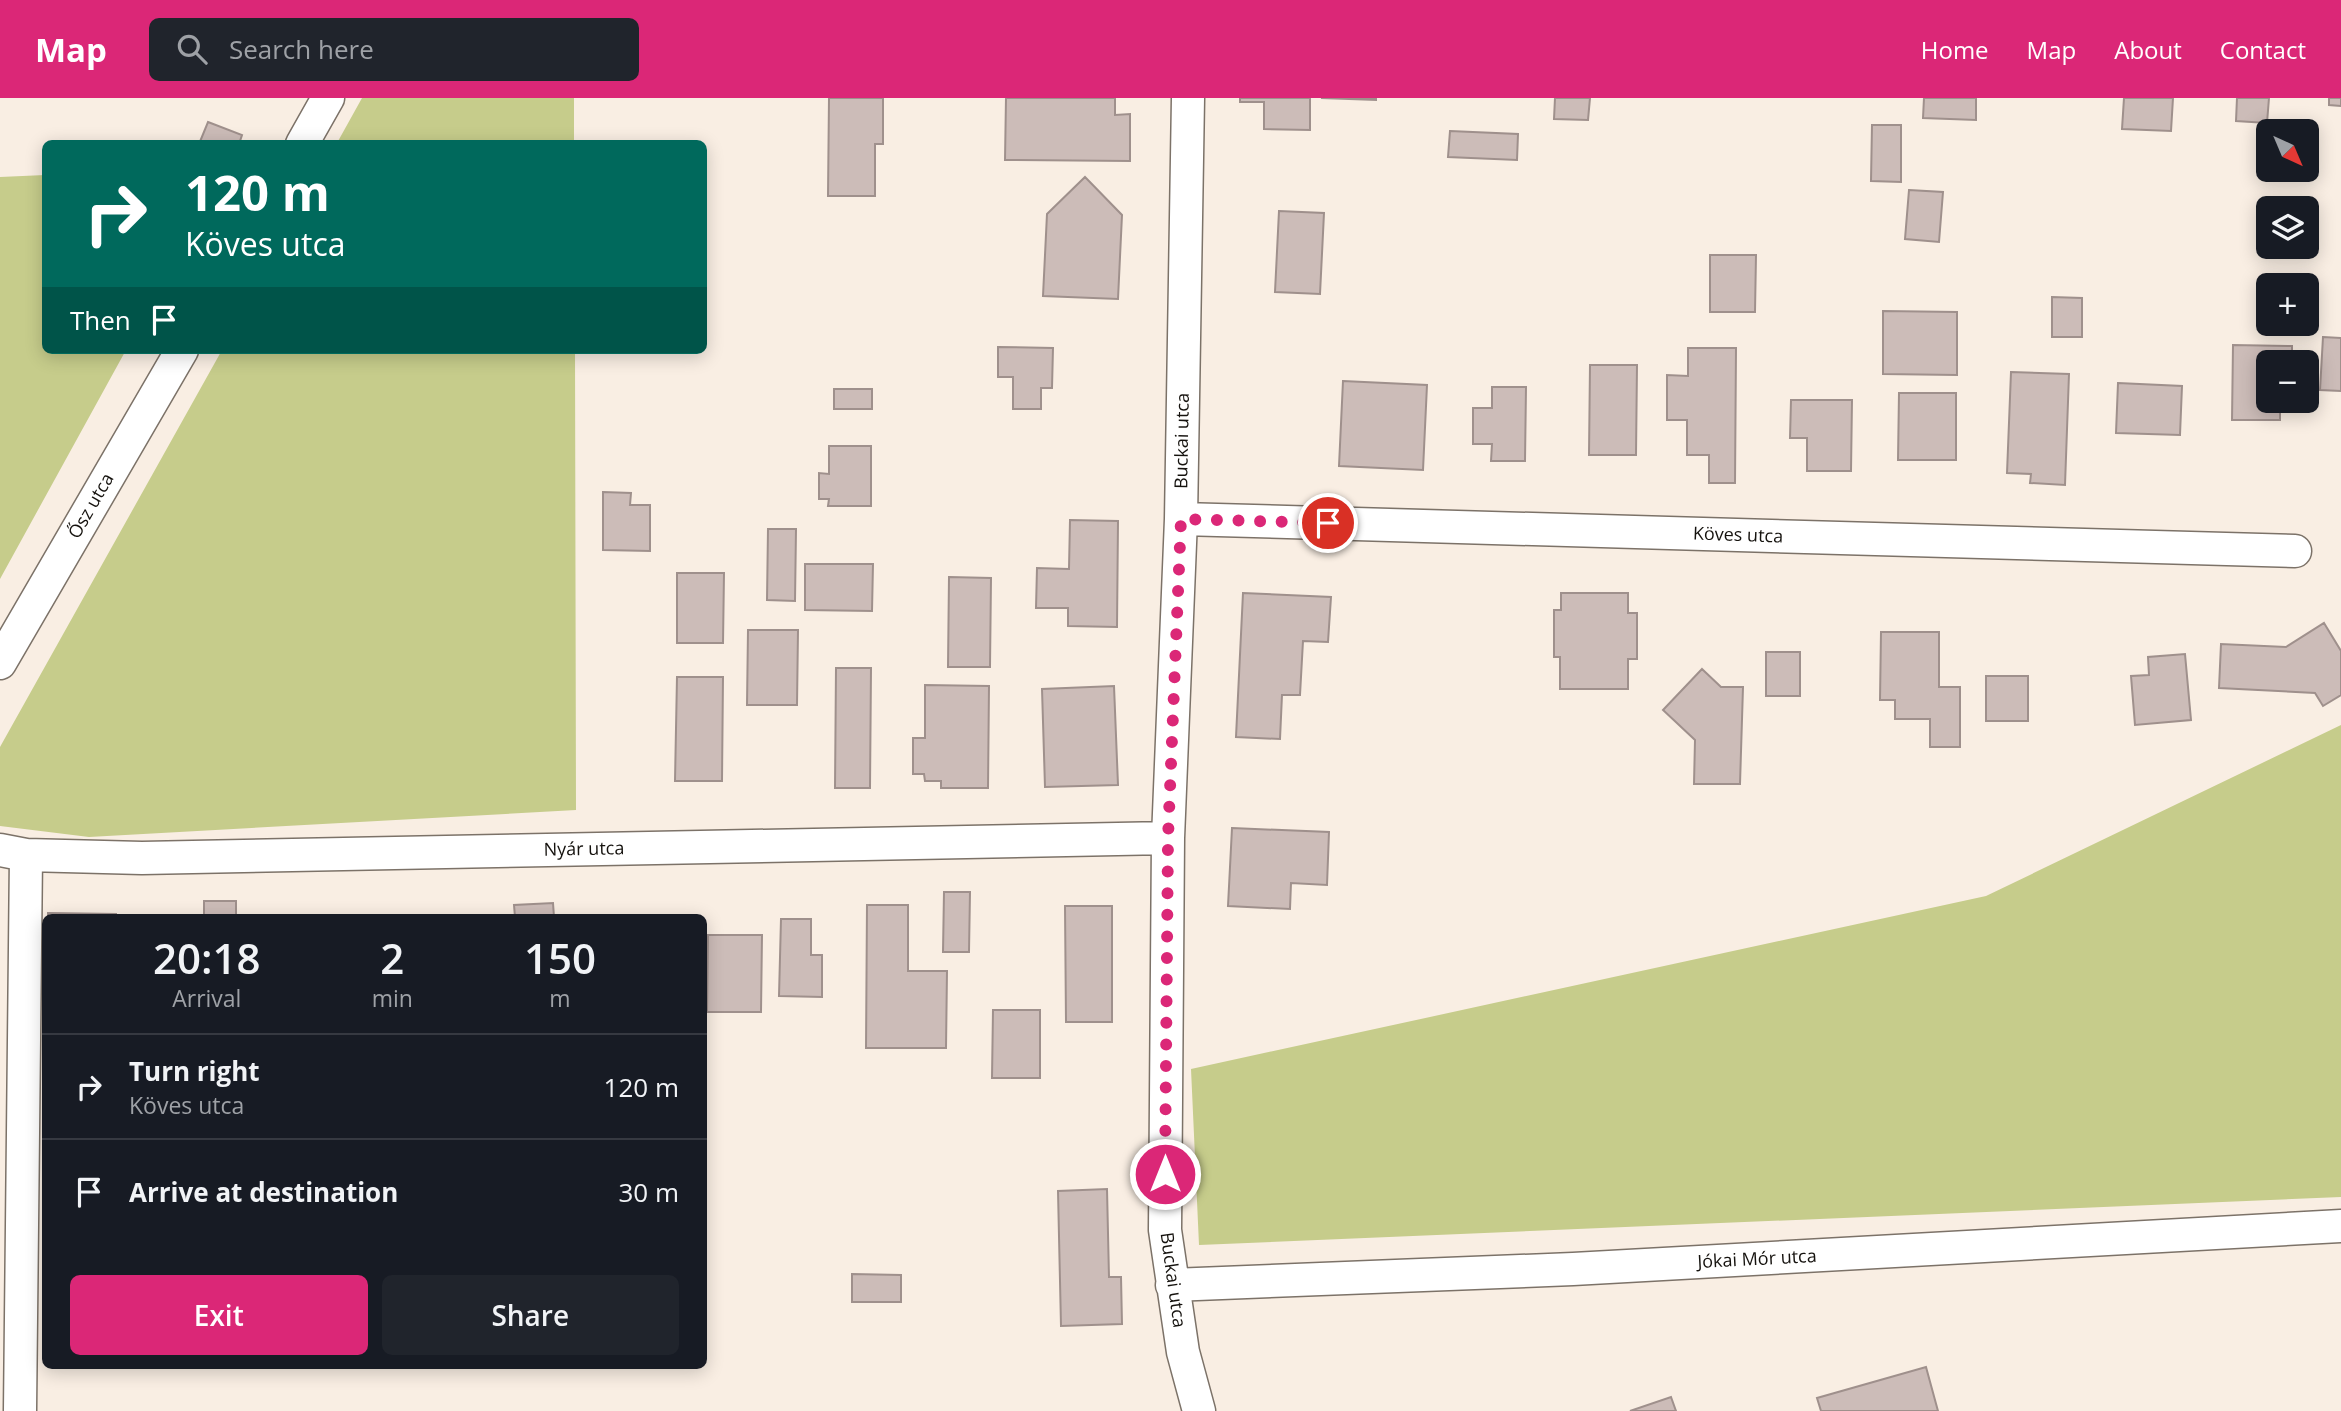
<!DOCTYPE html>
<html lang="en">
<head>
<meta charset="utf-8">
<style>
  :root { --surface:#171b24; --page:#20242c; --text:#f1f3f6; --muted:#9ea1a6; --line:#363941; --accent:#db2777 }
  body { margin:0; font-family:"Open Sans",sans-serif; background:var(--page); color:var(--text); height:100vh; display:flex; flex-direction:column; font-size:26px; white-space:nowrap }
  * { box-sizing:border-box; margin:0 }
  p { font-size:23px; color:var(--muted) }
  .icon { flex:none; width:38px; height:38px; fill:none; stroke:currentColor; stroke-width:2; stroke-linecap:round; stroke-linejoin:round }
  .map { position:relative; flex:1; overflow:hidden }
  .sheet { position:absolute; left:42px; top:816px; width:665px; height:455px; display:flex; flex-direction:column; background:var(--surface); border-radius:10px; box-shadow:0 4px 18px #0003 }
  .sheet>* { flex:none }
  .guide { position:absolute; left:42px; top:42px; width:665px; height:214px; border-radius:10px; box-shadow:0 4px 18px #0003; background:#00695c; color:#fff; overflow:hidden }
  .needle { width:46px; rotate:136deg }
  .fabs { position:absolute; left:2256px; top:21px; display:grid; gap:14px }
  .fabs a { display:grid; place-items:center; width:63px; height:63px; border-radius:10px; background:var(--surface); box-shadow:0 4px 18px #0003; font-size:35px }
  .pin { position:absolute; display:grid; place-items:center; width:60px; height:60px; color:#fff; margin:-30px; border:4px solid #fff; border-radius:50%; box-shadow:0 2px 7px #0007 }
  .me { position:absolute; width:77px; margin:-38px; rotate:0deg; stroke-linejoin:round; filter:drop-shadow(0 0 5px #0008) }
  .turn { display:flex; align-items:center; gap:24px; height:147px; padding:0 28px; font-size:32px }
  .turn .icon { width:91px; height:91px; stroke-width:2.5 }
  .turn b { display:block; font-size:49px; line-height:60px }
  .then { display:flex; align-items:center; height:66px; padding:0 28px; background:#0003; gap:14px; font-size:26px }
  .eta { display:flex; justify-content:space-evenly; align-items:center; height:119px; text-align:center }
  .eta b { font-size:42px; font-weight:600; line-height:49px }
  .primary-button { display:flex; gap:14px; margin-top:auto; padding:14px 28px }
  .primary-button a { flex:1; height:80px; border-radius:10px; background:var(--accent); color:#fff; font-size:28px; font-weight:600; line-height:80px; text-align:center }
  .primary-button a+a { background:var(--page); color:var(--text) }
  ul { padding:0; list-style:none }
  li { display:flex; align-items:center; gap:21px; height:105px; padding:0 28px; border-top:2px solid var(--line) }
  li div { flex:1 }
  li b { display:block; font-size:26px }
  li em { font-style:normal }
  header { display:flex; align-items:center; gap:42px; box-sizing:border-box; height:98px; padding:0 35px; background:var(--accent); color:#fff }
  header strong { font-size:33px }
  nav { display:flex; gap:38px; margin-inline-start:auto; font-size:24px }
  .search { width:490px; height:63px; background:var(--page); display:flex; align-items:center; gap:18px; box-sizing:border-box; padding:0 24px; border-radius:10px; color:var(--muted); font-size:26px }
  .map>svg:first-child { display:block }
  .green { fill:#c6cc8b }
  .building { fill:#ccbcb8; stroke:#9f908c; stroke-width:2 }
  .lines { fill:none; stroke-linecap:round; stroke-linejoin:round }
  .minor-casing { stroke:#7c7268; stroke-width:35 }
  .minor { stroke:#fff; stroke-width:32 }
  .route { stroke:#db2777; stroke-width:12; stroke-dasharray:0 21.6 }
  .labels { text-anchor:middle; stroke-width:5; stroke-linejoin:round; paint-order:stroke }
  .street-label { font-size:18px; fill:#15120e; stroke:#fff }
</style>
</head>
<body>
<header>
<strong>Map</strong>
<div class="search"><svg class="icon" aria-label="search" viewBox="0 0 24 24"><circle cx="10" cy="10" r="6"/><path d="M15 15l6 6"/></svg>Search here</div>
<nav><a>Home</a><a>Map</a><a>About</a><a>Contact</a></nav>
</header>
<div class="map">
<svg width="2341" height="1313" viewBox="0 0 2341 1313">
  <rect width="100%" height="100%" fill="#f9eee3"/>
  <path class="green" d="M 362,0 L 574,0 L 574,45 L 337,45 Z
    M 45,77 L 46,252 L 126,252 L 0,481 L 0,79 Z
    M 222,252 L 575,252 L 576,712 L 89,739 L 0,728 L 0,649 Z
    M 2341,627 L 2341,1099 L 1199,1147 L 1191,971 L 1986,798 Z"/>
  <path class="building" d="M 829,0 L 883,0 L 883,46 L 875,46 L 875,98 L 828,98 Z
    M 1006,0 L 1115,0 L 1115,17 L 1130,16 L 1130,63 L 1005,62 Z
    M 1240,0 L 1310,0 L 1310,32 L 1264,31 L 1264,4 L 1240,4 Z
    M 1321,0 L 1376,0 L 1376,2 Z
    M 1555,0 L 1590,0 L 1588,22 L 1554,21 Z
    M 1924,0 L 1976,0 L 1976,22 L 1923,20 Z
    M 2124,0 L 2173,0 L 2171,33 L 2122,31 Z
    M 2237,0 L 2269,0 L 2267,25 L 2236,23 Z
    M 2329,0 L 2341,0 L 2341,8 L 2329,7 Z
    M 208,24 L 242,37 L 239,46 L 199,46 Z
    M 1872,27 L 1901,27 L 1901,84 L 1871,83 Z
    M 1450,33 L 1518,36 L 1517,62 L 1448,59 Z
    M 1085,79 L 1122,117 L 1118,201 L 1043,198 L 1047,116 Z
    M 1909,92 L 1943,94 L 1939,144 L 1905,141 Z
    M 1279,113 L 1324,115 L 1320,196 L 1275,194 Z
    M 1710,157 L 1756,157 L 1755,214 L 1710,214 Z
    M 2052,199 L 2082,200 L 2082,239 L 2052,239 Z
    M 1883,213 L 1957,214 L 1957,277 L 1883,276 Z
    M 2323,239 L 2341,240 L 2341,293 L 2320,292 Z
    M 2233,247 L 2292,248 L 2292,264 L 2268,264 L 2268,303 L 2280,303 L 2280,322 L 2232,322 Z
    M 998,249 L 1053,250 L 1052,290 L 1041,290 L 1041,311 L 1013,311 L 1013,279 L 998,279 Z
    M 1688,250 L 1736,250 L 1735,385 L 1709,385 L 1709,357 L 1687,357 L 1687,322 L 1667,322 L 1667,277 L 1688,278 Z
    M 1590,267 L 1637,267 L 1636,357 L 1589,357 Z
    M 2011,274 L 2069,276 L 2065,387 L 2030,385 L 2031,376 L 2007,375 Z
    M 1343,283 L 1427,287 L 1423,372 L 1339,368 Z
    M 2118,285 L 2182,288 L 2180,337 L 2116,335 Z
    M 1492,289 L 1526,289 L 1525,363 L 1491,363 L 1492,346 L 1473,346 L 1473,310 L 1492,310 Z
    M 834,291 L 872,291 L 872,311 L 834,311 Z
    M 1899,295 L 1956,295 L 1956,362 L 1898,362 Z
    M 1791,302 L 1852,302 L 1851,373 L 1807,373 L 1807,340 L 1790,340 Z
    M 829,348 L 871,348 L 871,408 L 828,408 L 829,401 L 819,401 L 819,375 L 829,376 Z
    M 603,394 L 631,395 L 630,407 L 650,407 L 650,453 L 603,452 Z
    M 1070,422 L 1118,423 L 1117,529 L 1068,528 L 1068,510 L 1036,510 L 1037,470 L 1069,471 Z
    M 768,431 L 796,431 L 795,503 L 767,502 Z
    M 805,466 L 873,466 L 872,513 L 805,512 Z
    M 677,475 L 724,475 L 723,545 L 677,545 Z
    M 949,479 L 991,480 L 990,569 L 948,569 Z
    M 1243,495 L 1331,499 L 1328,544 L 1303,543 L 1300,597 L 1282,597 L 1280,641 L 1236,639 Z
    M 1561,495 L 1628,495 L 1628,515 L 1637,515 L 1637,561 L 1628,561 L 1628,591 L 1560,591 L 1560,559 L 1554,559 L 1554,512 L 1561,512 Z
    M 2324,525 L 2341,553 L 2341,597 L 2323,608 L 2315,595 L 2219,590 L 2221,546 L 2286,549 Z
    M 748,532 L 798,532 L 797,607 L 747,607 Z
    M 1881,534 L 1939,534 L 1939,589 L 1960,589 L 1960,649 L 1930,649 L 1930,621 L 1895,621 L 1895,602 L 1880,602 Z
    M 1766,554 L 1800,554 L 1800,598 L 1766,598 Z
    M 2185,556 L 2191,622 L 2135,627 L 2131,578 L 2149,577 L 2148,559 Z
    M 836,570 L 871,570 L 870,690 L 835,690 Z
    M 1702,571 L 1721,589 L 1743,589 L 1740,686 L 1694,686 L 1695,642 L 1663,612 Z
    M 1986,578 L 2028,578 L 2028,623 L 1986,623 Z
    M 677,579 L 723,579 L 722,683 L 675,683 Z
    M 925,587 L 989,588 L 988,690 L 941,690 L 941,683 L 925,683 L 924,676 L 913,676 L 913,640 L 925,640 Z
    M 1114,588 L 1118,687 L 1045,689 L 1042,591 Z
    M 1232,730 L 1329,734 L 1327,787 L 1291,785 L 1290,811 L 1228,808 Z
    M 944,794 L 970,794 L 969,854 L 943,854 Z
    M 204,803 L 236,803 L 236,819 L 204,819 Z
    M 553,805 L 554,819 L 515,819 L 514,807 Z
    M 867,807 L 908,807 L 908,873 L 947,873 L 946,950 L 866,950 Z
    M 1065,808 L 1112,808 L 1112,924 L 1066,924 Z
    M 48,815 L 116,816 L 116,819 L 48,819 Z
    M 781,821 L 811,821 L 811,857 L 822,857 L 822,899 L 779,898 Z
    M 708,837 L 762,837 L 761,914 L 707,914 Z
    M 993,912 L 1040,912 L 1040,980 L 992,980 Z
    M 1107,1091 L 1109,1179 L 1121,1179 L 1122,1226 L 1061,1228 L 1058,1093 Z
    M 852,1176 L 901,1177 L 901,1204 L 852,1204 Z
    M 1926,1269 L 1938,1313 L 1821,1313 L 1817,1300 Z
    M 1671,1299 L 1676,1313 L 1630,1313 Z"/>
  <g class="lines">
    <defs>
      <path id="minor" d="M 1188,0 L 1181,421 L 1168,740 L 1165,1132 L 1183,1254 L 1199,1313
        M 302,46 L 328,0
        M 1181,421 L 2295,453
        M 0,565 L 182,252
        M 0,752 L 26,757 L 142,760 L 1168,740
        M 1172,1187 L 1573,1171 L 2341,1128
        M 20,1313 L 26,757"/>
    </defs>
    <use href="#minor" class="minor-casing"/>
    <use href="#minor" class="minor"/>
  </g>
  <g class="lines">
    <path class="route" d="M 1165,1076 L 1168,740 L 1181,421 L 1328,425"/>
  </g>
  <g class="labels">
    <g class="street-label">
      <text transform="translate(1182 343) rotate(-89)" y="6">Buckai utca</text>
      <text transform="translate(91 408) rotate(-60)" y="6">Ősz utca</text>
      <text transform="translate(1738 437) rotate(2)" y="6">Köves utca</text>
      <text transform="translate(584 751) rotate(-1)" y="6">Nyár utca</text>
      <text transform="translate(1757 1161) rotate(-3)" y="6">Jókai Mór utca</text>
      <text transform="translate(1173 1182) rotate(82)" y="6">Buckai utca</text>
    </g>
  </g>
</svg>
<div class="fabs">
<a><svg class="needle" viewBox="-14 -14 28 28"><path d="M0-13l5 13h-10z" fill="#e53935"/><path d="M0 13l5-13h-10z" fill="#9ea1a6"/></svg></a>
<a><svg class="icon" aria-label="layers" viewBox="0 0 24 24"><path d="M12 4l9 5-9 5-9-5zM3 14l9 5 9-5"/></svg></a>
<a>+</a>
<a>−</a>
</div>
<div class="pin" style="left:1328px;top:425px;background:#d93025"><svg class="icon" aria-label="arrive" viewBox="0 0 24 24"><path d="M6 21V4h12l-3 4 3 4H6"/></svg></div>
<svg class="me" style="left:1165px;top:1076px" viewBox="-20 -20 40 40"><circle r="17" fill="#db2777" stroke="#fff" stroke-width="3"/><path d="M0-11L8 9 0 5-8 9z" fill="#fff"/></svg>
<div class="guide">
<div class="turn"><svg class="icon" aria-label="right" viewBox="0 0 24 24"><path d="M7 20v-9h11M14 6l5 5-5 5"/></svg><div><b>120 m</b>Köves utca</div></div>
<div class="then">Then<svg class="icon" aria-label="arrive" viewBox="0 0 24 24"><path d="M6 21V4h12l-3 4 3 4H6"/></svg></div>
</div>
<section class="sheet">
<div class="eta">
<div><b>20:18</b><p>Arrival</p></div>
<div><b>2</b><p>min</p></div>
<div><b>150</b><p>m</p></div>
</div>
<ul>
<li><svg class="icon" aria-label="right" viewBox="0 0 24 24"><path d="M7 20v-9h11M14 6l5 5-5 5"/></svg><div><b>Turn right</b><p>Köves utca</p></div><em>120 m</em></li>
<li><svg class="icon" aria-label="arrive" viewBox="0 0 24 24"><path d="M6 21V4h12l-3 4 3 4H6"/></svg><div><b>Arrive at destination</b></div><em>30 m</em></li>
</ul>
<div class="primary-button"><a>Exit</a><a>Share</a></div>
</section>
</div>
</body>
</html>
